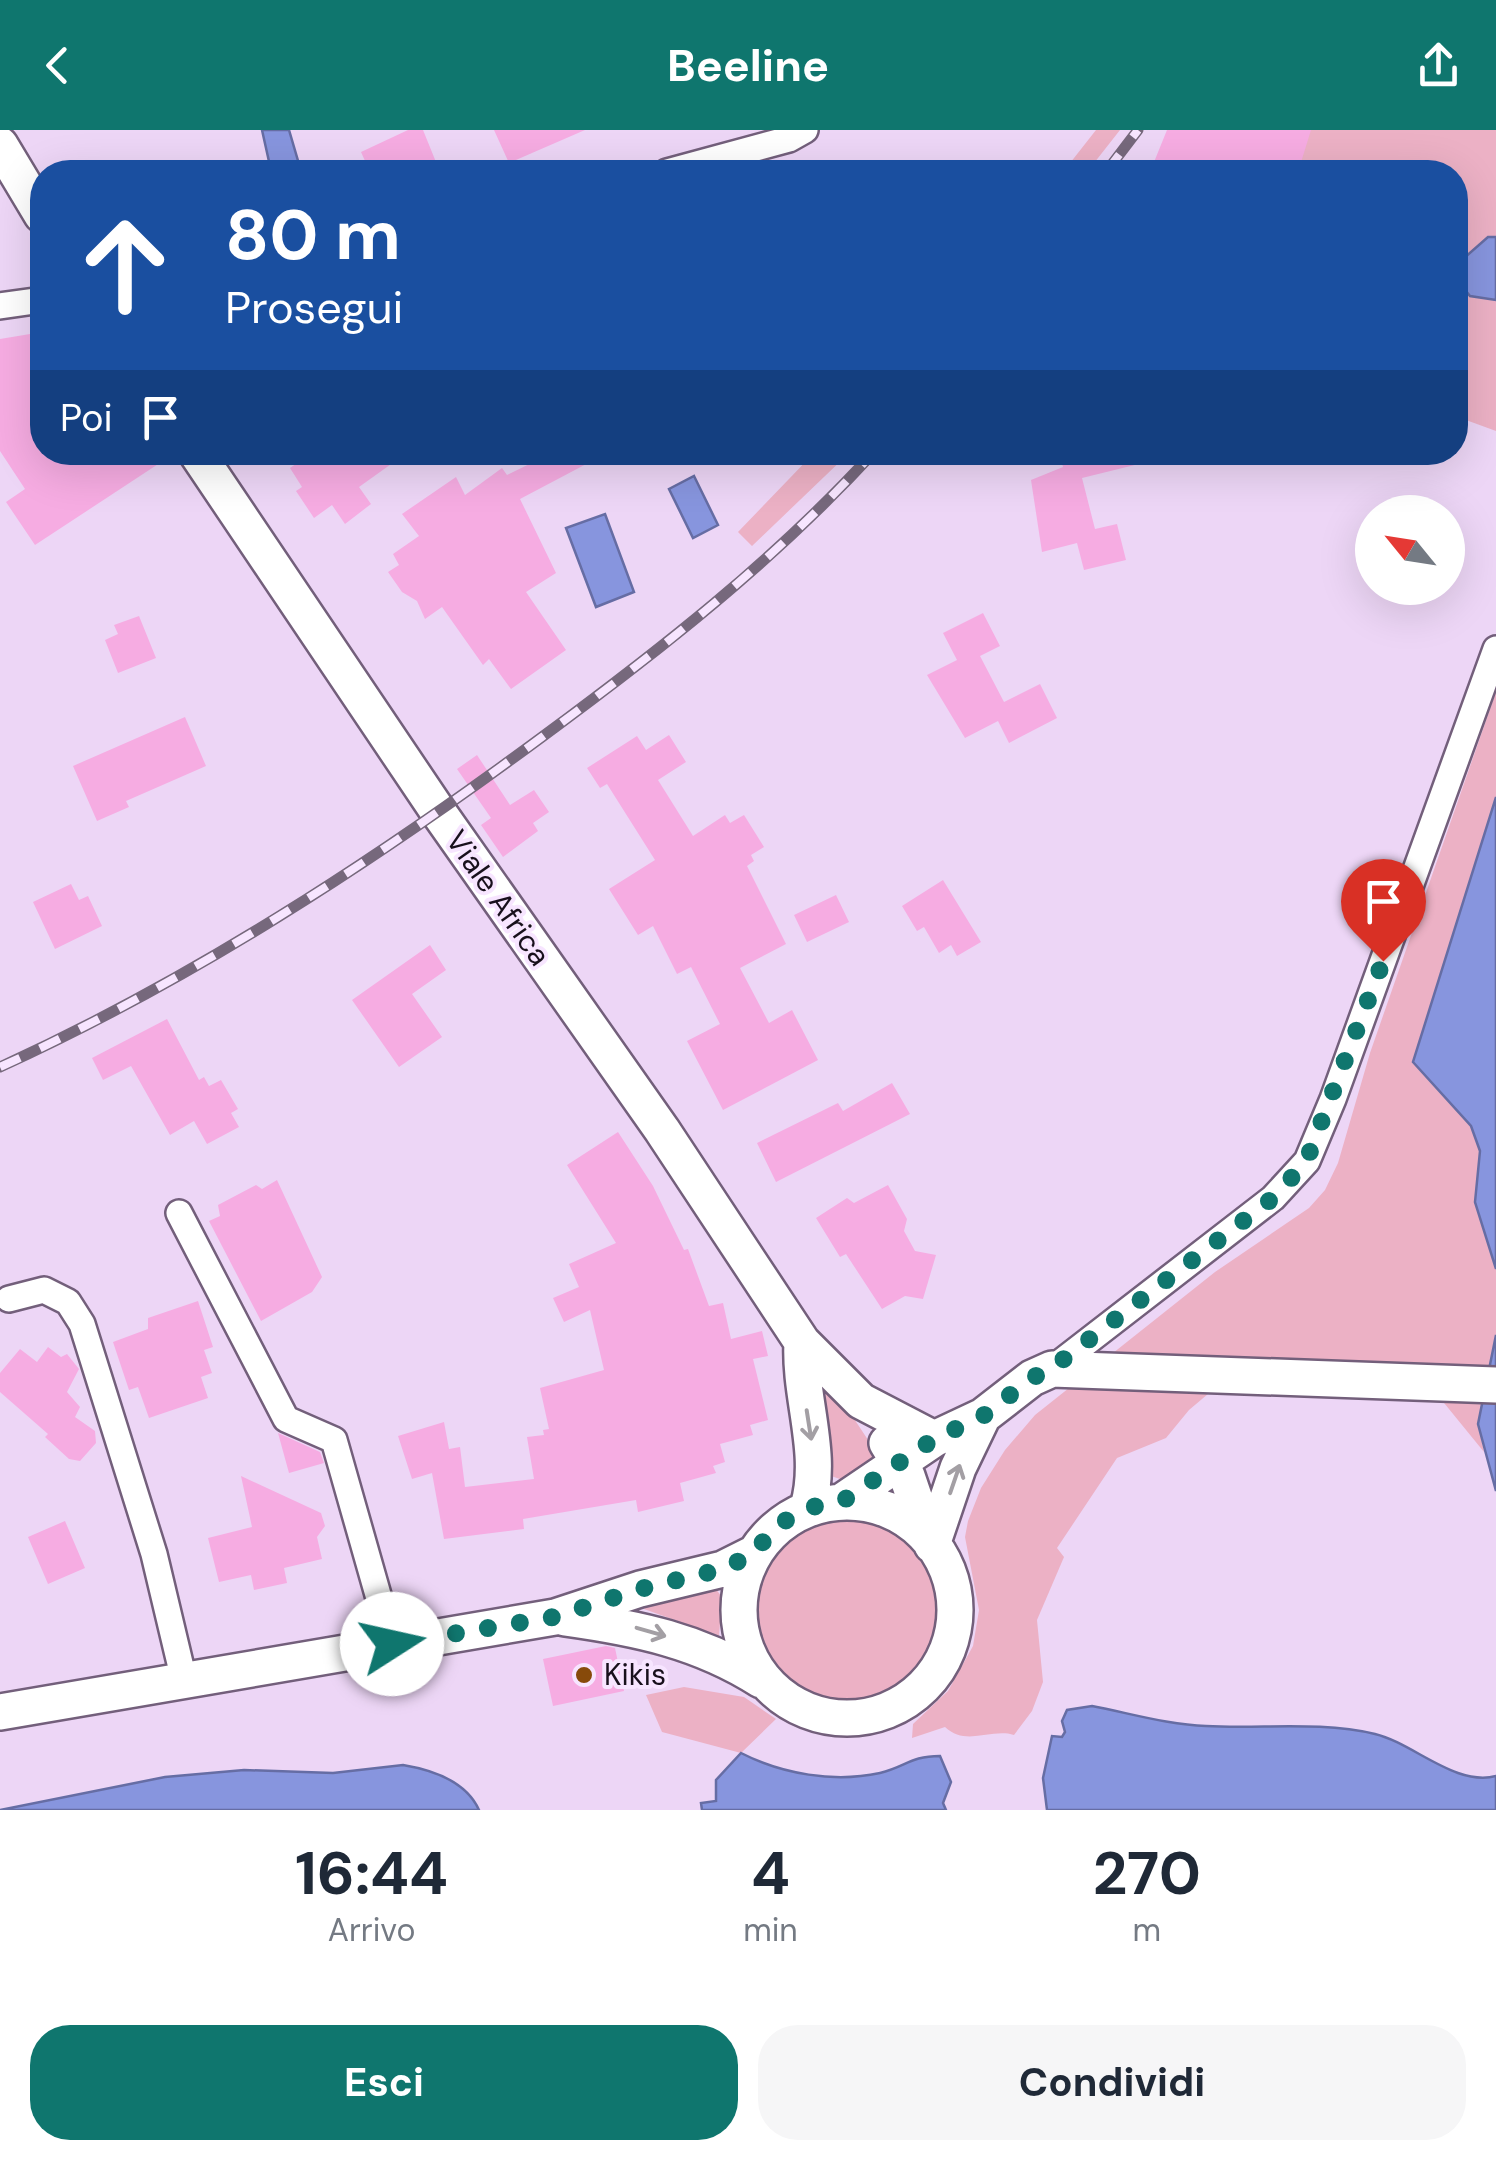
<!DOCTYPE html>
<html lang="it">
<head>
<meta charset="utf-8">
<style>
  :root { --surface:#fff; --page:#f6f6f7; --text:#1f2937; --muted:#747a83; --accent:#0f766e }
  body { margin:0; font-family:"DM Sans",sans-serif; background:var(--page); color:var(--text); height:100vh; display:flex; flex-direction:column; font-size:38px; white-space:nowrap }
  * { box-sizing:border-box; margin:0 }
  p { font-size:32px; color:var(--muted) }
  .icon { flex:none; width:55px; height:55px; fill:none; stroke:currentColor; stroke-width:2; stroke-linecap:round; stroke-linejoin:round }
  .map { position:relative; height:1680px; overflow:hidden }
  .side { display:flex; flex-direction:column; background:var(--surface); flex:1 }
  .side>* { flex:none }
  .top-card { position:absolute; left:30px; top:30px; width:1438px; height:305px; border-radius:40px; box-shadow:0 10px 40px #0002; background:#1a4fa0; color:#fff; overflow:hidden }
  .needle { width:65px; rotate:300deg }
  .controls { position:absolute; left:1355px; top:365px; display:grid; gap:20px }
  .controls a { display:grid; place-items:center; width:110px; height:110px; border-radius:50%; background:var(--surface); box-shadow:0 10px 40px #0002; font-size:50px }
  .pin { position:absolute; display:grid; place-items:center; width:85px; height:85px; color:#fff; margin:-102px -42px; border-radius:50% 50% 50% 0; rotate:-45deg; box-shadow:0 0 10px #0007 }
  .pin .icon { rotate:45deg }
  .me { position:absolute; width:110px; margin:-55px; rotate:80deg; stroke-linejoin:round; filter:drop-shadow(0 0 8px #0008) }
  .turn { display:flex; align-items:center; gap:35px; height:210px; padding:0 30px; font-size:45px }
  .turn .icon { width:130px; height:130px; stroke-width:2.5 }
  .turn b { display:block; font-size:70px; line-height:85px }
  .then { display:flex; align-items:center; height:95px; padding:0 30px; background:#0003; gap:20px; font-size:38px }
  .eta { display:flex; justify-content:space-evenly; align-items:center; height:170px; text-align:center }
  .eta b { font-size:60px; font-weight:700; line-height:70px }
  .button { display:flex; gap:20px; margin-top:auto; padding:20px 30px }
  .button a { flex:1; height:115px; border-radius:40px; background:var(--accent); color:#fff; font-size:40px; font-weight:700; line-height:115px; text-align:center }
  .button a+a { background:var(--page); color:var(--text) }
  header { display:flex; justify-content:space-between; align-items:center; height:130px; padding:0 30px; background:var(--accent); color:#fff; font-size:45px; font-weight:700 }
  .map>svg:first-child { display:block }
  .green { fill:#ecb1c5 }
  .water { fill:#8795de; stroke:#666da4; stroke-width:2.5 }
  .building { fill:#f6ace2 }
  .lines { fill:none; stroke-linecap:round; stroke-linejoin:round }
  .minor-casing { stroke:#735f7b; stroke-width:30 }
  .secondary-casing { stroke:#735f7b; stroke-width:40 }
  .minor { stroke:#fff; stroke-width:25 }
  .secondary { stroke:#fff; stroke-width:35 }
  .rail-casing { stroke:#76687c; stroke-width:11 }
  .rail { stroke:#f7e5ff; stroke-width:8; stroke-dasharray:22; stroke-linecap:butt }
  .oneway { stroke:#a39fa4 }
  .route { stroke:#0f766e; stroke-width:18; stroke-dasharray:0 32.4 }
  .poi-dot { fill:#874a0a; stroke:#f7e5ff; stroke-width:4 }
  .labels { text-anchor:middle; stroke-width:8; stroke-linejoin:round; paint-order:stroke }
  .street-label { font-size:30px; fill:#18101c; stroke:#f7e5ff }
  .poi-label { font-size:30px; fill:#18101c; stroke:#f7e5ff; text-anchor:start }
</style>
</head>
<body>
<header><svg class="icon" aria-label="back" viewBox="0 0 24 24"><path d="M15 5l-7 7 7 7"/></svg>Beeline<svg class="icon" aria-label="share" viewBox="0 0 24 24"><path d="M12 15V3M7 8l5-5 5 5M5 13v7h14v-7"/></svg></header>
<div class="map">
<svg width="1496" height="1680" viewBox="0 0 1496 1680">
  <rect width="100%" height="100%" fill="#edd6f6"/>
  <path class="green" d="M 1096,0 L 1120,0 L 1087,42 L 1063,42 Z
    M 1264,0 L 1496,0 L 1496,301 L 1455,286 L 1455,42 L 1250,42 Z
    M 814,323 L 849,323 L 752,416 L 738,402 Z
    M 1496,562 L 1496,667 L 1413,932 L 1471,996 L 1480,1021 L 1475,1072 L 1496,1139 L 1496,1205 L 1478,1293 L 1484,1322 L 1440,1268 L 1234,1242 L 1189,1280 L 1166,1308 L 1117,1328 L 1057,1418 L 1064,1427 L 1037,1490 L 1043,1552 L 1032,1581 L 1014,1605 C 991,1598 966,1617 945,1597 L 912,1608 L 913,1594 L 948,1561 L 973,1516 L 979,1480 L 965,1407 L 968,1391 L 981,1358 L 1005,1320 L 1035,1285 L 1215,1142 L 1309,1078 L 1325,1060 L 1338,1033 L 1370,923 Z
    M 822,1257 L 835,1260 L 876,1322 L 876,1327 L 843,1350 L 831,1346 Z
    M756 1481a91 91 0 1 1 182 0a91 91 0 1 1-182 0Z
    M 715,1458 L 722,1467 L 719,1506 L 644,1479 L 647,1474 Z
    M 684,1557 L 744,1567 L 776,1589 L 741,1623 L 662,1602 L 646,1565 Z"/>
  <path class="water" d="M 262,0 L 289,0 L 301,41 L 270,36 Z
    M 1488,107 L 1496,107 L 1496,170 L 1470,166 L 1462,156 L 1463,129 Z
    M 694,346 L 718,395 L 693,408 L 669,359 Z
    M 605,384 L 634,462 L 596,477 L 566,398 Z
    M 1496,667 L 1496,1139 L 1475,1072 L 1480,1021 L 1471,996 L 1413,932 Z
    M 1496,1205 L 1496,1361 L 1478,1294 Z
    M 1092,1576 C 1129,1583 1169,1595 1206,1596 C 1262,1599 1320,1591 1375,1604 C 1413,1613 1456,1657 1496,1646 L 1496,1680 L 1047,1680 L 1043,1648 L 1052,1606 L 1062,1607 L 1065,1602 L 1062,1591 L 1067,1580 Z
    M 741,1623 C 782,1644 834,1653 880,1643 C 906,1637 910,1626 940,1626 L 951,1652 L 943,1673 L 946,1680 L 702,1680 L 701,1673 L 716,1671 L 716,1650 Z
    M 403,1635 C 433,1640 466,1651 479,1680 L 0,1680 L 165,1647 L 244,1640 L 333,1643 Z"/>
  <path class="building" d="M 408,0 L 423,0 L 440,42 L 370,42 L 361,22 Z
    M 494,0 L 585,0 L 509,33 Z
    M 1167,0 L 1311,0 L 1298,42 L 1274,42 L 1253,34 L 1250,42 L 1150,42 Z
    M 42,202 L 42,322 L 175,323 L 35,415 L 6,372 L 25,359 L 0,321 L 0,209 Z
    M 313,322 L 408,322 L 359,357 L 371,374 L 345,394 L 332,375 L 314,388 L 296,361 L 302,357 L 290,338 Z
    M 554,322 L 609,322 L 520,369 L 556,443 L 526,462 L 566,520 L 511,559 L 489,529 L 483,535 L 442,477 L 425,489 L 417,471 L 402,462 L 388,442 L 399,435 L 393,424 L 419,406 L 402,384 L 456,347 L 465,365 L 502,338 L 507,345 Z
    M 1059,322 L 1146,322 L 1147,332 L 1082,348 L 1095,399 L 1117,394 L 1126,430 L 1084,440 L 1077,413 L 1042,422 L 1031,350 L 1063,337 Z
    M 983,483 L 1000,516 L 980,526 L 1004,572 L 1040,554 L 1057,588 L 1009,613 L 998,591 L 965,608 L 927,545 L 957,530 L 943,503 Z
    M 139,486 L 156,528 L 118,543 L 105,510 L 118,504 L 114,495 Z
    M 185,587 L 206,636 L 126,671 L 129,677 L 97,691 L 73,636 Z
    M 669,605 L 686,632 L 658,650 L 693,706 L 725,685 L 730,693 L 744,685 L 764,717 L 751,725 L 754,731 L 747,736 L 786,814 L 740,838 L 769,893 L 792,880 L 818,930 L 723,980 L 687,911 L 720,894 L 691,837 L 677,844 L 653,796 L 638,805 L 609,759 L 655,730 L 607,654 L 600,658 L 587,638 L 637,606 L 646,620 Z
    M 477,625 L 510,675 L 534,660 L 549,682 L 533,693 L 538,701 L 503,727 L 481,695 L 491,688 L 457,639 Z
    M 943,750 L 981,812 L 957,826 L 951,815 L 939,823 L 924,797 L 917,801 L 902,776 Z
    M 71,754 L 79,770 L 88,766 L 102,796 L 55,819 L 33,772 Z
    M 836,765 L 849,792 L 807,812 L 794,785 Z
    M 430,815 L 446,840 L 412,864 L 442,907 L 399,937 L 352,870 Z
    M 167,889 L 199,950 L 204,947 L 209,956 L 221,950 L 238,979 L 231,983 L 239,997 L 207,1014 L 194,991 L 170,1005 L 131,936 L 103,950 L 92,928 Z
    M 892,953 L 910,984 L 776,1052 L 757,1013 L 838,973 L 843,981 Z
    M 618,1002 L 653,1056 L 684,1120 L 688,1119 L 709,1176 L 723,1173 L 731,1209 L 762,1201 L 768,1226 L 753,1229 L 768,1290 L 750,1295 L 753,1305 L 720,1314 L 725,1332 L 713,1336 L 716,1343 L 680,1353 L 684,1371 L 638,1382 L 636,1370 L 523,1389 L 524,1399 L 444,1409 L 432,1343 L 412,1349 L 398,1306 L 444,1292 L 449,1319 L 460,1317 L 465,1357 L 534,1349 L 527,1307 L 544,1305 L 543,1300 L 549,1299 L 540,1258 L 604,1240 L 590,1180 L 564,1192 L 553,1168 L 579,1157 L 569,1134 L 616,1113 L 567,1035 Z
    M 277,1050 L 322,1147 L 312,1162 L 261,1191 L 209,1091 L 220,1086 L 218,1075 L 256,1055 L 262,1059 Z
    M 888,1055 L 907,1089 L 904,1101 L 915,1121 L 936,1125 L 923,1169 L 905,1166 L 882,1179 L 846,1124 L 840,1127 L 816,1088 L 847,1068 L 854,1073 Z
    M 198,1171 L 213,1217 L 204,1220 L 212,1243 L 201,1247 L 208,1268 L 149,1288 L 138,1257 L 129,1260 L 113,1212 L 148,1199 L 148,1188 Z
    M 48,1217 L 61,1227 L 67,1224 L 79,1239 L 67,1262 L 80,1277 L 75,1287 L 95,1301 L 96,1313 L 80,1331 L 69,1329 L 45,1307 L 48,1304 L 0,1262 L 0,1243 L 20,1219 L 37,1232 Z
    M 278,1303 L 320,1322 L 324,1333 L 289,1343 Z
    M 241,1346 L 321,1383 L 325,1396 L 317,1407 L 322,1429 L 284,1438 L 287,1453 L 254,1460 L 251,1445 L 219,1452 L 208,1408 L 252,1397 Z
    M 65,1391 L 85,1438 L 48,1454 L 28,1407 Z
    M 606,1516 L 615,1518 L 624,1561 L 553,1576 L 543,1529 Z"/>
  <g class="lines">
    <defs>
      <path id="minor" d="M 667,42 L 789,9 L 805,0
        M 0,176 L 42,170
        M 179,1083 L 286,1289 L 334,1310 L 392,1514
        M 9,1169 L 44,1160 L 68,1172 L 82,1194 L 154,1424 L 184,1550
        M 1052,1239 L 1273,1068 L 1307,1031 L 1333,969 L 1496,519"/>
      <path id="secondary" d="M 0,15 L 42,85
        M 196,322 L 439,683 L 662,1000 L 802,1212 L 861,1271 L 934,1309
        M 802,1212 C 799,1268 824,1323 808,1377
        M 887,1313 L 907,1346 L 928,1408
        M 844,1370 L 934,1309 L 983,1286 L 1032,1248 L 1052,1239 L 1496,1255
        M739 1480a108 108 0 1 1 216 0a108 108 0 1 1-216 0Z
        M 932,1415 L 958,1338 L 983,1286
        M 565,1488 C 637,1498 700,1511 761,1550
        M 0,1582 L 555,1487 L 640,1459 L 723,1439 L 753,1424"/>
    </defs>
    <use href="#minor" class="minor-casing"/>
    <use href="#secondary" class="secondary-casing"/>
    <use href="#minor" class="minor"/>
    <use href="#secondary" class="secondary"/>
    <defs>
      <path id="rail" d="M 1106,42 L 1138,0
        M 0,937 C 193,849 371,733 542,607 C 660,520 774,431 874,322"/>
    </defs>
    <use href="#rail" class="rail-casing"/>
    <use href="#rail" class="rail"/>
  </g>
  <defs><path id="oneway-shaft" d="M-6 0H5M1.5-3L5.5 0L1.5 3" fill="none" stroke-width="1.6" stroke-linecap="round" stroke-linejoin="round" transform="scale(2.5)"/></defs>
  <g class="oneway">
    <use href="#oneway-shaft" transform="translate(809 1295) rotate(81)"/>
    <use href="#oneway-shaft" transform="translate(955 1349) rotate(-71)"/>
    <use href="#oneway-shaft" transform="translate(651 1502) rotate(16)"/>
  </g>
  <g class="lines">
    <path class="route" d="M 392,1514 L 554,1487 L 640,1459 L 723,1439 L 753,1424 L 776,1396 L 808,1378 L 844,1370 L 934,1309 L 983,1286 L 1032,1248 L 1052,1238 L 1273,1068 L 1306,1032 L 1383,831"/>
  </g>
  <circle class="poi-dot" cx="584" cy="1545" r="10"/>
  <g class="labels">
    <g class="street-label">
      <text transform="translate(498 768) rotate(55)" y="10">Viale Africa</text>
    </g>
    <g class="poi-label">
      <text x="604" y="1555">Kikis</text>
    </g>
  </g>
</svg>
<div class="controls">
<a><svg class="needle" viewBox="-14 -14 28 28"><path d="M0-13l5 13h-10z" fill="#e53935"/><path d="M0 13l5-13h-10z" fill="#747a83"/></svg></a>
</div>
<div class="pin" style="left:1383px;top:831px;background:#d93025"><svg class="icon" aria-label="arrive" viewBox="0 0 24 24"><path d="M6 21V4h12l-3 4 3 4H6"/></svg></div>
<svg class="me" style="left:392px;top:1514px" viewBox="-20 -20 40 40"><circle r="19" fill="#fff"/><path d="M0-13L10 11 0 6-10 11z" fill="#0f766e"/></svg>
<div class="top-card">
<div class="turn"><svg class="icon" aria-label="ahead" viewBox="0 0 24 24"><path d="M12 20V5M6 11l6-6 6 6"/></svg><div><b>80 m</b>Prosegui</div></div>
<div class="then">Poi<svg class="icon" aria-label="arrive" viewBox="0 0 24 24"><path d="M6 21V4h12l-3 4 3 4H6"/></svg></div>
</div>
</div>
<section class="side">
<div class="eta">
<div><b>16:44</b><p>Arrivo</p></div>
<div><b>4</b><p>min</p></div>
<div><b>270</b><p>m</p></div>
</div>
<div class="button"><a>Esci</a><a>Condividi</a></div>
</section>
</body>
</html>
